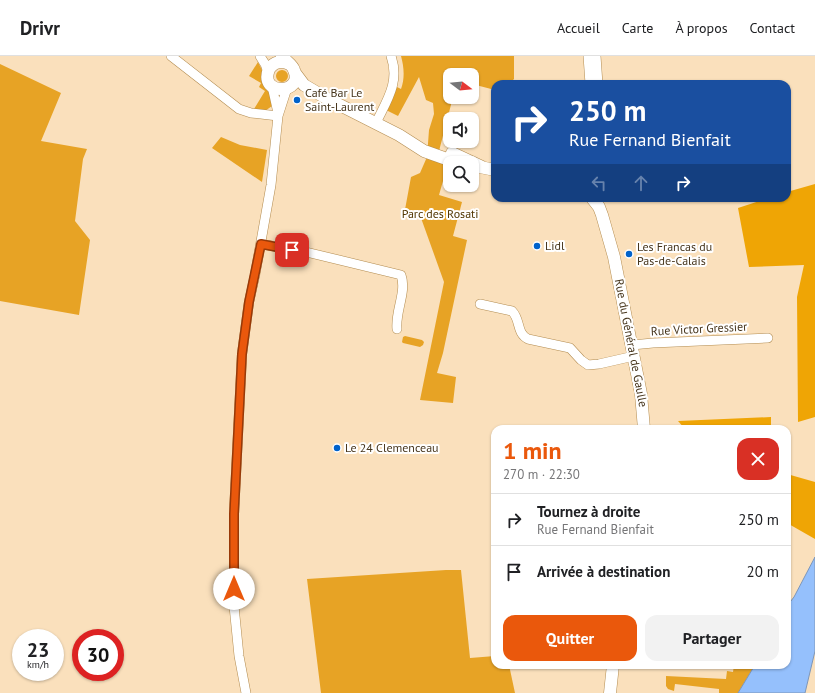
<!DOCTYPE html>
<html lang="fr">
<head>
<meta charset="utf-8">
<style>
  :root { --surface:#fff; --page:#f2f2f2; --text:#202124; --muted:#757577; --line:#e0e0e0; --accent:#ea580c }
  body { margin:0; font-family:"PT Sans",sans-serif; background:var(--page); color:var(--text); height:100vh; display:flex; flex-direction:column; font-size:15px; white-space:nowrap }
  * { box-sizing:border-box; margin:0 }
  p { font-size:13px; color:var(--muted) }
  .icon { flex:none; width:22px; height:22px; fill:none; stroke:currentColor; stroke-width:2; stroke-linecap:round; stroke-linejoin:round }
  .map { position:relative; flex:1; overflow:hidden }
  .side { position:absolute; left:491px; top:369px; width:300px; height:244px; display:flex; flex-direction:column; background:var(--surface); border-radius:12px; box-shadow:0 1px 3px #0004 }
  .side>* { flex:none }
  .hud { position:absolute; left:491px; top:24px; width:300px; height:122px; border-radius:12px; box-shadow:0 1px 3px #0004; background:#1a4fa0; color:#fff; overflow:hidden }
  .needle { width:26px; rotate:106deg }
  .tools { position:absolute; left:443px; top:12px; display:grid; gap:8px }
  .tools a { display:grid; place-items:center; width:36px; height:36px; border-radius:8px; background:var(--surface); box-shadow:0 1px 3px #0004; font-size:20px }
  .speed { position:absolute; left:12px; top:573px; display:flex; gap:8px; font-size:20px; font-weight:700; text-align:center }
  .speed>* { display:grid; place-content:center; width:52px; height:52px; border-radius:50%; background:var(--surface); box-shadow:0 1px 3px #0004; line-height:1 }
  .speed small { font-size:10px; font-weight:400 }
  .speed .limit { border:6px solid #d22; background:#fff; color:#111 }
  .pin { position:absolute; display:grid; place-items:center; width:34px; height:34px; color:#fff; margin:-17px; border-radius:8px; box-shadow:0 2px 6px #0006 }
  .me { position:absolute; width:44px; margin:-22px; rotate:0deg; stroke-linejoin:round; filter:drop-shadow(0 0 3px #0008) }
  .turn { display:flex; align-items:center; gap:14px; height:84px; padding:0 12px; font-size:18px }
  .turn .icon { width:52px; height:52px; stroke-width:2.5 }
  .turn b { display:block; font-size:28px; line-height:34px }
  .lanes { display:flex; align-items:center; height:38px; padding:0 12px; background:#0003; justify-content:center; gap:20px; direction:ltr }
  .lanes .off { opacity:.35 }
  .round { display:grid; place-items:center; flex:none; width:42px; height:42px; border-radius:12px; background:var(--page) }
  .headline { display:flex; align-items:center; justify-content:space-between; height:68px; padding:0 12px }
  h1 { font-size:24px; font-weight:700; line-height:30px; color:var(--accent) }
  .button { display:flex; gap:8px; margin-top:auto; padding:8px 12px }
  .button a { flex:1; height:46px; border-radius:12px; background:var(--accent); color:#fff; font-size:16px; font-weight:700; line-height:46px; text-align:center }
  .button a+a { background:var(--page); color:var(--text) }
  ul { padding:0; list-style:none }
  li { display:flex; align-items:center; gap:12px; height:52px; padding:0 12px; border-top:1px solid var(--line) }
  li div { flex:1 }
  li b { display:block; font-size:15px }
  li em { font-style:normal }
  header { display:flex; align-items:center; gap:24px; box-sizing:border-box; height:56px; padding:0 20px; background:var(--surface); border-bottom:1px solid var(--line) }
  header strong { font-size:19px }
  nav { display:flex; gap:22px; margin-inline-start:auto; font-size:14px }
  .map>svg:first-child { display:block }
  .green { fill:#e7a325 }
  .forest { fill:#efa505 }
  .water { fill:#95c0fc; stroke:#7d96b9 }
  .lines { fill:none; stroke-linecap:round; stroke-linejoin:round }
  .minor-casing { stroke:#b38c50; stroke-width:10 }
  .tertiary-casing { stroke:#b38c50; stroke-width:13 }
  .minor { stroke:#fff; stroke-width:9 }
  .tertiary { stroke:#fff; stroke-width:12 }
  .route-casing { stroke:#983908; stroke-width:10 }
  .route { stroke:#ea580c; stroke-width:7 }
  .poi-dot { fill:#0062cb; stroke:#fff; stroke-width:1.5 }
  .labels { text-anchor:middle; stroke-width:4; stroke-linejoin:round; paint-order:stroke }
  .poi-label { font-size:12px; fill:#46351c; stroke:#fff; text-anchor:start }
  .park-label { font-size:12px; fill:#523600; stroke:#fff }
  .street-label { font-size:12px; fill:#46351c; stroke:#fff }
</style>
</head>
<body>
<header>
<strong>Drivr</strong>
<nav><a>Accueil</a><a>Carte</a><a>À propos</a><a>Contact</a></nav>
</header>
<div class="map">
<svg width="815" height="637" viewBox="0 0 815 637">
  <rect width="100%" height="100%" fill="#fae0bc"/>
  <path class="green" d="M 401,0 L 514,0 L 514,23 L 512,25 L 515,28 L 495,28 L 495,34 L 472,28 L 472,19 L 450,19 L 450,41 L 453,41 L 439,95 L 447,111 L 439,139 L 462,146 L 453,180 L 467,184 L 443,297 L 437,317 L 456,321 L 453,347 L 420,344 L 444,226 L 421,162 L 404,159 L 411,121 L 420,117 L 427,101 L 429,74 L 434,58 L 433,47 L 426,44 L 419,21 L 398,60 L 386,54 L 397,31 L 401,33 C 405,22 404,11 401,0 Z
    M 258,6 L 262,14 L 263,22 L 270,36 L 272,50 L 265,55 L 254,53 L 265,35 L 259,31 L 261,27 L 249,20 Z
    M 0,8 L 61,37 L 41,85 L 87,93 L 83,103 L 75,165 L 90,184 L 79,259 L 0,245 Z
    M276 20a6 6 0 1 1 12 0a6 6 0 1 1-12 0Z
    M 221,81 L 240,89 L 267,94 L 262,126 L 212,92 Z
    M 405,280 L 422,284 L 424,286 L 423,289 L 420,291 L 403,287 L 402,286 L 403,281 Z
    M 446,514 L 461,514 L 470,602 L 495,600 L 495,609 L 509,609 L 515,637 L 321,637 L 307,523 Z
    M 734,609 L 755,609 L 738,637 L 719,637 L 719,633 L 675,628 L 674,635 L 668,633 L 666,630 L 666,620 L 726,623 L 727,615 L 733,616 Z"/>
  <path class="forest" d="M 815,128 L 815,361 L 798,366 L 797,241 L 804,209 L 749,211 L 738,152 L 769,142 L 787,142 L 787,136 Z
    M 771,361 L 771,373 L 685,373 L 678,365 Z
    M 787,418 L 815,426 L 815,483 L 787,467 Z"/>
  <path class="water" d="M 815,501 L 815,595 L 805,637 L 738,637 L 755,609 L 787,609 L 787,550 L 794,541 Z"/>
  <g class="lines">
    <defs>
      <path id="minor" d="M 171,0 L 239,53 L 251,57 L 278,60
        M 260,0 L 265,8 L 268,16
        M 588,0 L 590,28
        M 596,0 L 598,28
        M 272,30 L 278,57
        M 376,67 C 387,44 400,26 391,0
        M 261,188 L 306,196 L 401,219 C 407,236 395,255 397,273
        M 480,248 L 512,255 C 521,264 516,277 528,283 L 570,292 L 581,304 L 588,309 L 599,308 L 634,300
        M 632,289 L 653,287 L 768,282
        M 246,637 L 239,600 L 234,550 L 234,458 L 242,298 L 249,246 L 255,219 L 271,129 L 278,60 L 287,32"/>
      <path id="tertiary" d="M 282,0 C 285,5 292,8 294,14 C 305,38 258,41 269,13 C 274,6 281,4 289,8
        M 295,17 L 304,29 L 326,42 L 399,79 L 424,95 L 458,107
        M 452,97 L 482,111
        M 475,110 L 495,114
        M 592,142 L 599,151 L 602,159 L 614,201 L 641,338 L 644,373
        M 610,637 L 613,609"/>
    </defs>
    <use href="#minor" class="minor-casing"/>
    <use href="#tertiary" class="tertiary-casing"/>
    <use href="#minor" class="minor"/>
    <use href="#tertiary" class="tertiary"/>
  </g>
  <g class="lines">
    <defs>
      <path id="route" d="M 234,533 L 234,458 L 242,298 L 249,246 L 261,188 L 292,194"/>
    </defs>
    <use href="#route" class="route-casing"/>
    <use href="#route" class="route"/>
  </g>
  <g class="poi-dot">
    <circle cx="297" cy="44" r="4"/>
    <circle cx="537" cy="190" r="4"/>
    <circle cx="629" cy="198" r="4"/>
    <circle cx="337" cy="392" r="4"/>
  </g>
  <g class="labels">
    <g class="poi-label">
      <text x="305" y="41">Café Bar Le<tspan x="305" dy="14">Saint-Laurent</tspan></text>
      <text x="545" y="194">Lidl</text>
      <text x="637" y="195">Les Francas du<tspan x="637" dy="14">Pas-de-Calais</tspan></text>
      <text x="345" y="396">Le 24 Clemenceau</text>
    </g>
    <g class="park-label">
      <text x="440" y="162">Parc des Rosati</text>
    </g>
    <g class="street-label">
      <text transform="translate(699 273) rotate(-3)" y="4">Rue Victor Gressier</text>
      <text transform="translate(631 287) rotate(79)" y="4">Rue du Général de Gaulle</text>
    </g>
  </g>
</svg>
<div class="tools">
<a><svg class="needle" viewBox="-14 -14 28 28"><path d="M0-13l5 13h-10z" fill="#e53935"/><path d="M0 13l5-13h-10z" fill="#757577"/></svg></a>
<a><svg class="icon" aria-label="sound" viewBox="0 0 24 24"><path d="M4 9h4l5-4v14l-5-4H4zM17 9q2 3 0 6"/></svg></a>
<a><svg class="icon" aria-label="search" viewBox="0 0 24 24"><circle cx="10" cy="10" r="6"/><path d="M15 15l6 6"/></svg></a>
</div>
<div class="speed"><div>23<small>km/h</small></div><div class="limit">30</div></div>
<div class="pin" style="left:292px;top:194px;background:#d93025"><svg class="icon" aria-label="arrive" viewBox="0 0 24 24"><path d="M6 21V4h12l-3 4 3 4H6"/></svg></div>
<svg class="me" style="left:234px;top:533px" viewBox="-20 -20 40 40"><circle r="19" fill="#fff"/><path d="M0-13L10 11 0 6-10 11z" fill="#ea580c"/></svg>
<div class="hud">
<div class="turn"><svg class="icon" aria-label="right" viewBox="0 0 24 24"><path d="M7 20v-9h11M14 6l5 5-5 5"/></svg><div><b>250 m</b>Rue Fernand Bienfait</div></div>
<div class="lanes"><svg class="icon off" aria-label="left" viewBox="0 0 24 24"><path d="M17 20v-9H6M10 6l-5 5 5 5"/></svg><svg class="icon off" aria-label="ahead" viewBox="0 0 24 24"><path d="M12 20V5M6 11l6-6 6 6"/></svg><svg class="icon" aria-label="right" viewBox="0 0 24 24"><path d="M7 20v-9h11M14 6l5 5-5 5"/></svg></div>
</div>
<section class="side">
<div class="headline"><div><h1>1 min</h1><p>270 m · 22:30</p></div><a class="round" style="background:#d93025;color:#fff"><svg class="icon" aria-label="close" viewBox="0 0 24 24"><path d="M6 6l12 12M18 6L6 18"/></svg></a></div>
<ul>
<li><svg class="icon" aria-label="right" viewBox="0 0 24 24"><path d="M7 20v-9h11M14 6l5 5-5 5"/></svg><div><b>Tournez à droite</b><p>Rue Fernand Bienfait</p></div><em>250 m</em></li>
<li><svg class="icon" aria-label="arrive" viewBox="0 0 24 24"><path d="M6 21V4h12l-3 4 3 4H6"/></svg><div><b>Arrivée à destination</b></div><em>20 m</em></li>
</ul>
<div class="button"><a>Quitter</a><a>Partager</a></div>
</section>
</div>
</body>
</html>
